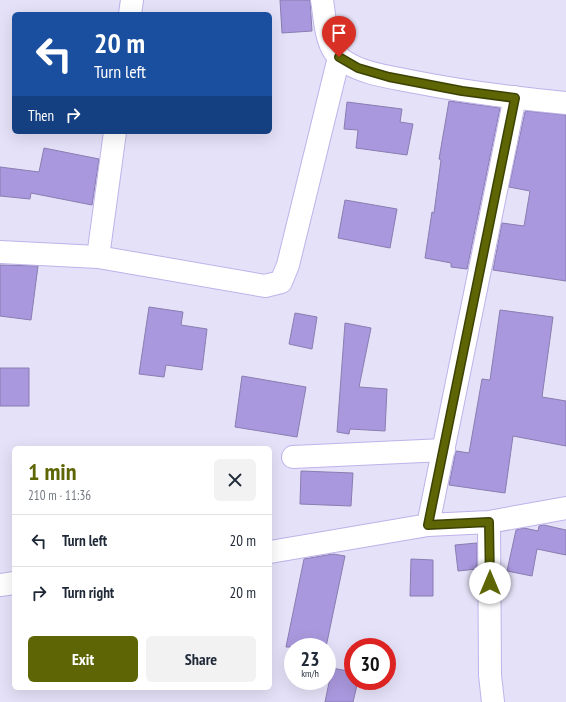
<!DOCTYPE html>
<html lang="en">
<head>
<meta charset="utf-8">
<style>
  :root { --surface:#fff; --page:#f2f2f3; --text:#1f2937; --muted:#747a83; --line:#e0e1e3; --accent:#5d6504 }
  body { margin:0; font-family:"PT Sans Narrow",sans-serif; background:var(--page); color:var(--text); height:100vh; display:flex; flex-direction:column; font-size:15px; white-space:nowrap }
  * { box-sizing:border-box; margin:0 }
  p { font-size:13px; color:var(--muted) }
  .icon { flex:none; width:22px; height:22px; fill:none; stroke:currentColor; stroke-width:2; stroke-linecap:round; stroke-linejoin:round }
  .map { position:relative; flex:1; overflow:hidden }
  .sheet { position:absolute; left:12px; top:446px; width:260px; height:244px; display:flex; flex-direction:column; background:var(--surface); border-radius:6px; box-shadow:0 4px 16px #0002 }
  .sheet>* { flex:none }
  .banner { position:absolute; left:12px; top:12px; width:260px; height:122px; border-radius:6px; box-shadow:0 4px 16px #0002; background:#1a4fa0; color:#fff; overflow:hidden }
  .speed { position:absolute; left:284px; top:638px; display:flex; gap:8px; font-size:20px; font-weight:700; text-align:center }
  .speed>* { display:grid; place-content:center; width:52px; height:52px; border-radius:50%; background:var(--surface); box-shadow:0 4px 16px #0002; line-height:1 }
  .speed small { font-size:10px; font-weight:400 }
  .speed .limit { border:6px solid #d22; background:#fff; color:#111 }
  .pin { position:absolute; display:grid; place-items:center; width:34px; height:34px; color:#fff; margin:-41px -17px; border-radius:50% 50% 50% 0; rotate:-45deg; box-shadow:0 0 4px #0007 }
  .pin .icon { rotate:45deg }
  .me { position:absolute; width:44px; margin:-22px; rotate:0deg; stroke-linejoin:round; filter:drop-shadow(0 0 3px #0008) }
  .turn { display:flex; align-items:center; gap:14px; height:84px; padding:0 16px; font-size:18px }
  .turn .icon { width:52px; height:52px; stroke-width:2.5 }
  .turn b { display:block; font-size:28px; line-height:34px }
  .then { display:flex; align-items:center; height:38px; padding:0 16px; background:#0003; gap:8px; font-size:15px }
  .round { display:grid; place-items:center; flex:none; width:42px; height:42px; border-radius:6px; background:var(--page) }
  .overview { display:flex; align-items:center; justify-content:space-between; height:68px; padding:0 16px }
  h1 { font-size:24px; font-weight:600; line-height:30px; color:var(--accent) }
  .button { display:flex; gap:8px; margin-top:auto; padding:8px 16px }
  .button a { flex:1; height:46px; border-radius:6px; background:var(--accent); color:#fff; font-size:16px; font-weight:600; line-height:46px; text-align:center }
  .button a+a { background:var(--page); color:var(--text) }
  ul { padding:0; list-style:none }
  li { display:flex; align-items:center; gap:12px; height:52px; padding:0 16px; border-top:1px solid var(--line) }
  li div { flex:1 }
  li b { display:block; font-size:15px }
  li em { font-style:normal }
  .map>svg:first-child { display:block }
  .building { fill:#a998dd; stroke:#897db1 }
  .lines { fill:none; stroke-linecap:round; stroke-linejoin:round }
  .minor-casing { stroke:#bfb2ea; stroke-width:24 }
  .minor { stroke:#fff; stroke-width:22 }
  .route-casing { stroke:#3c4203; stroke-width:10 }
  .route { stroke:#5d6504; stroke-width:7 }
</style>
</head>
<body>
<div class="map">
<svg width="566" height="702" viewBox="0 0 566 702">
  <rect width="100%" height="100%" fill="#e5e1f8"/>
  <path class="building" d="M 280,0 L 310,0 L 312,31 L 282,33 Z
    M 449,101 L 500,108 L 467,269 L 451,267 L 451,263 L 425,258 L 432,212 L 434,213 L 441,160 L 439,159 Z
    M 347,102 L 402,109 L 400,122 L 413,124 L 407,155 L 356,148 L 358,130 L 344,129 Z
    M 527,111 L 566,115 L 566,281 L 493,270 L 502,223 L 524,226 L 530,191 L 509,187 L 525,112 Z
    M 44,148 L 99,159 L 92,205 L 31,193 L 30,199 L 0,196 L 0,167 L 39,172 Z
    M 345,200 L 397,209 L 390,248 L 338,238 Z
    M 0,265 L 38,266 L 31,320 L 0,316 Z
    M 149,307 L 183,312 L 181,325 L 207,329 L 202,370 L 166,365 L 164,377 L 139,374 Z
    M 500,310 L 553,317 L 542,397 L 566,401 L 566,446 L 513,436 L 505,493 L 449,485 L 456,451 L 469,453 L 482,379 L 490,380 Z
    M 295,313 L 317,317 L 312,349 L 289,344 Z
    M 345,323 L 371,328 L 359,387 L 387,389 L 385,431 L 350,429 L 349,434 L 337,432 Z
    M 0,368 L 29,368 L 29,406 L 0,406 Z
    M 242,376 L 306,387 L 297,437 L 235,427 Z
    M 301,471 L 353,473 L 351,506 L 300,504 Z
    M 544,525 L 566,530 L 566,555 L 537,549 L 532,576 L 507,571 L 516,530 L 524,528 L 538,531 L 539,526 Z
    M 477,543 L 477,569 L 458,571 L 455,545 Z
    M 333,554 L 345,556 L 326,647 L 286,647 L 304,559 Z
    M 411,559 L 433,560 L 433,596 L 410,596 Z
    M 332,668 L 353,672 L 353,681 L 358,681 L 353,702 L 325,702 Z"/>
  <g class="lines">
    <defs>
      <path id="minor" d="M 322,0 C 325,17 325,46 340,58 C 360,74 390,77 415,82 C 465,92 515,98 566,103
        M 130,14 L 132,0
        M 0,252 L 98,257 L 265,286 L 281,282 L 288,265 L 339,57
        M 98,257 L 115,132
        M 293,457 L 444,450
        M 489,522 L 490,675 L 493,702
        M 428,525 L 515,97
        M 270,552 L 428,525 L 489,522 L 566,508
        M 0,585 L 14,583"/>
    </defs>
    <use href="#minor" class="minor-casing"/>
    <use href="#minor" class="minor"/>
  </g>
  <g class="lines">
    <defs>
      <path id="route" d="M 339,57 L 358,68 L 389,77 L 462,91 L 515,98 L 428,525 L 489,522 L 490,583"/>
    </defs>
    <use href="#route" class="route-casing"/>
    <use href="#route" class="route"/>
  </g>
</svg>
<div class="speed"><div>23<small>km/h</small></div><div class="limit">30</div></div>
<div class="pin" style="left:339px;top:57px;background:#d93025"><svg class="icon" aria-label="arrive" viewBox="0 0 24 24"><path d="M6 21V4h12l-3 4 3 4H6"/></svg></div>
<svg class="me" style="left:490px;top:583px" viewBox="-20 -20 40 40"><circle r="19" fill="#fff"/><path d="M0-13L10 11 0 6-10 11z" fill="#5d6504"/></svg>
<div class="banner">
<div class="turn"><svg class="icon" aria-label="left" viewBox="0 0 24 24"><path d="M17 20v-9H6M10 6l-5 5 5 5"/></svg><div><b>20 m</b>Turn left</div></div>
<div class="then">Then<svg class="icon" aria-label="right" viewBox="0 0 24 24"><path d="M7 20v-9h11M14 6l5 5-5 5"/></svg></div>
</div>
<section class="sheet">
<div class="overview"><div><h1>1 min</h1><p>210 m · 11:36</p></div><a class="round"><svg class="icon" aria-label="close" viewBox="0 0 24 24"><path d="M6 6l12 12M18 6L6 18"/></svg></a></div>
<ul>
<li><svg class="icon" aria-label="left" viewBox="0 0 24 24"><path d="M17 20v-9H6M10 6l-5 5 5 5"/></svg><div><b>Turn left</b></div><em>20 m</em></li>
<li><svg class="icon" aria-label="right" viewBox="0 0 24 24"><path d="M7 20v-9h11M14 6l5 5-5 5"/></svg><div><b>Turn right</b></div><em>20 m</em></li>
</ul>
<div class="button"><a>Exit</a><a>Share</a></div>
</section>
</div>
</body>
</html>
